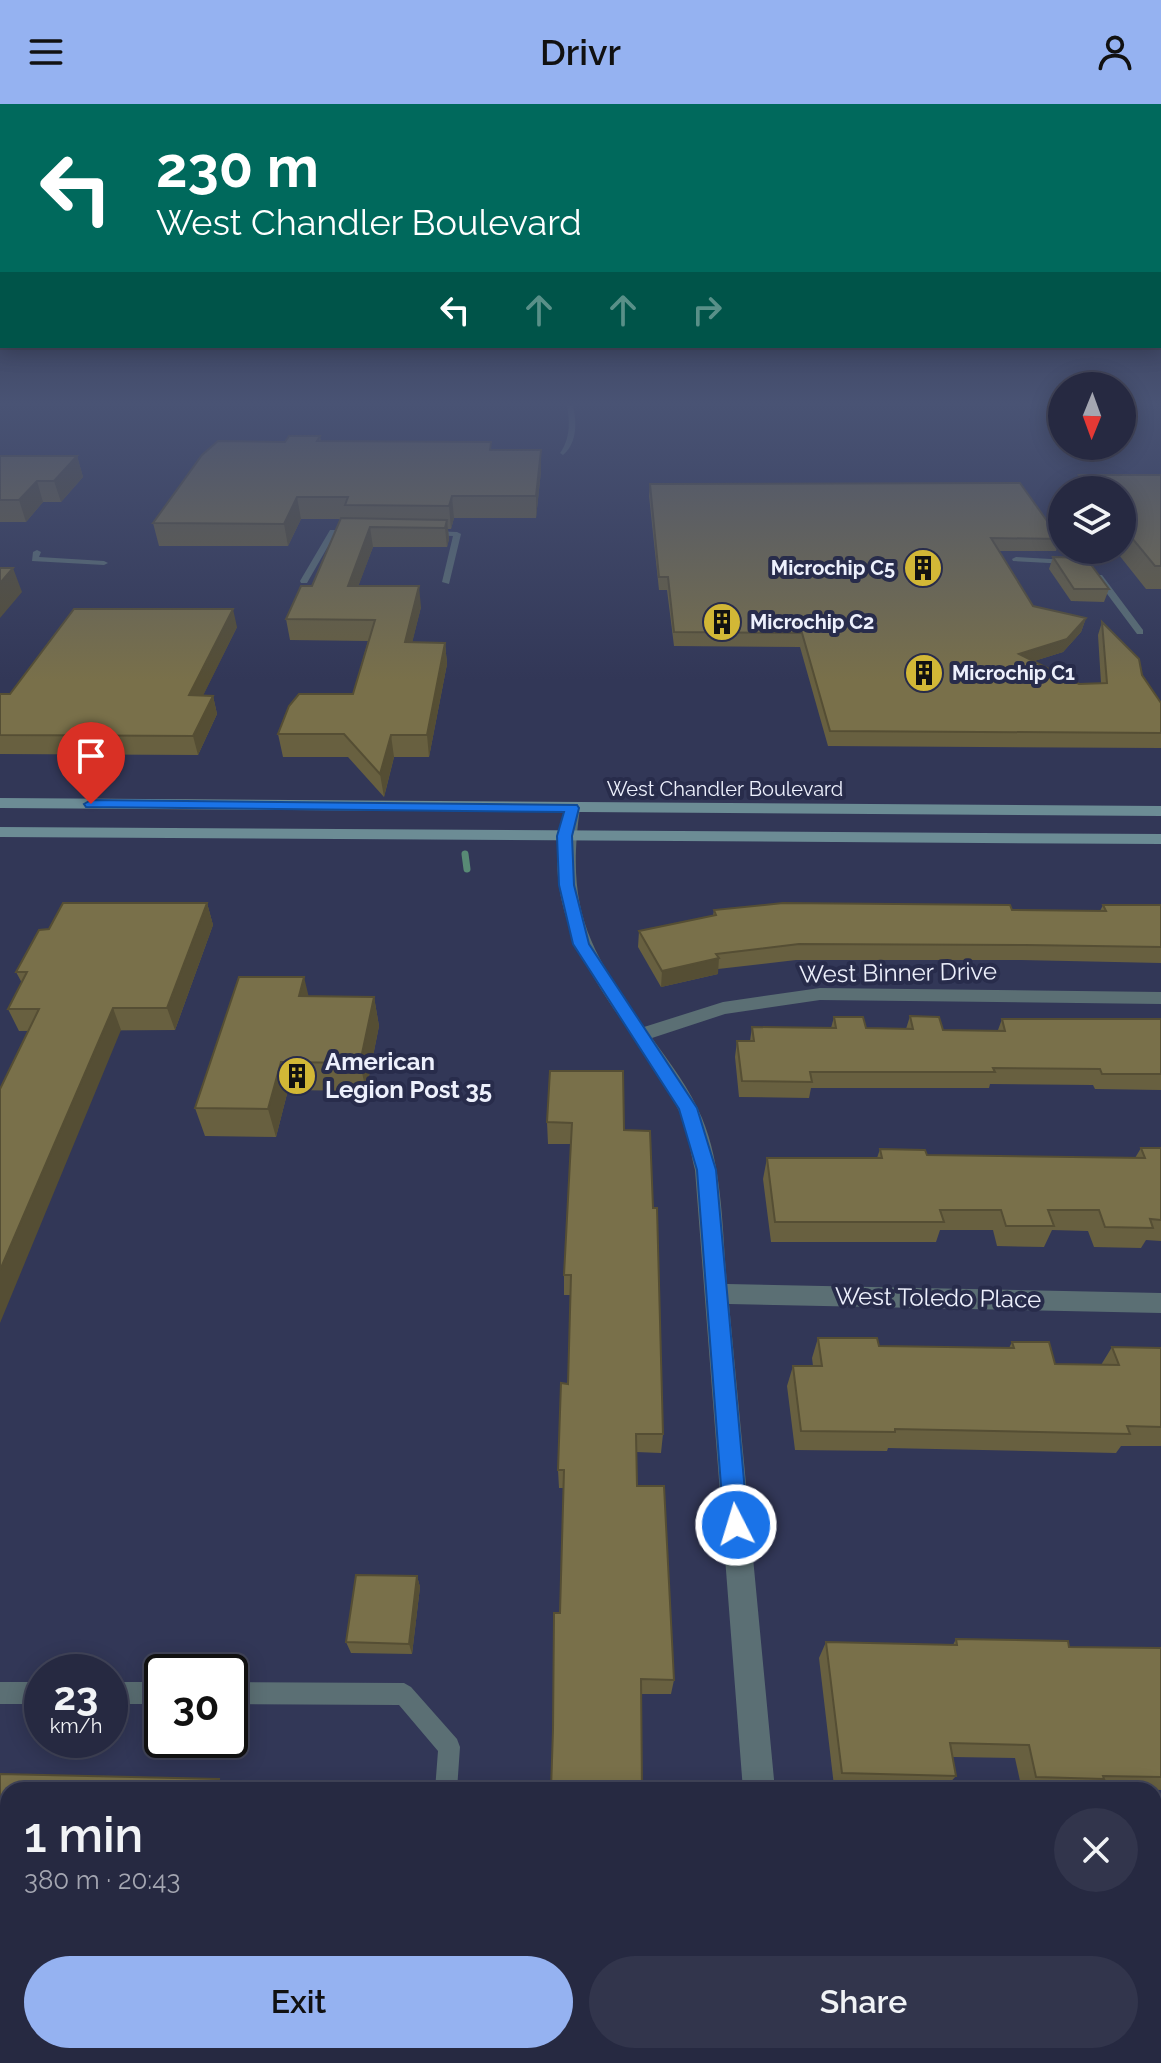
<!DOCTYPE html>
<html lang="en">
<head>
<meta charset="utf-8">
<style>
  :root { --surface:#262941; --page:#32354c; --text:#f1f3f6; --muted:#a4a6b1; --line:#42455a; --accent:#95b2f1 }
  body { margin:0; font-family:Raleway,sans-serif; background:var(--page); color:var(--text); height:100vh; display:flex; flex-direction:column; font-size:30px; white-space:nowrap }
  * { box-sizing:border-box; margin:0 }
  p { font-size:26px; color:var(--muted) }
  .icon { flex:none; width:44px; height:44px; fill:none; stroke:currentColor; stroke-width:2; stroke-linecap:round; stroke-linejoin:round }
  .map { position:relative; flex:1; overflow:hidden }
  .sheet { position:absolute; left:0px; top:1678px; width:1162px; height:282px; display:flex; flex-direction:column; background:var(--surface); border-radius:24px 24px 0 0; box-shadow:0 4px 20px #0003,0 0 0 2px var(--line) }
  .sheet>* { flex:none }
  .hud { position:absolute; left:0px; top:0px; width:1162px; height:244px; box-shadow:0 4px 20px #0003,0 0 0 2px var(--line); background:#00695c; color:#fff; overflow:hidden }
  .needle { width:52px; rotate:181deg }
  .controls { position:absolute; left:1048px; top:268px; display:grid; gap:16px }
  .controls a { display:grid; place-items:center; width:88px; height:88px; border-radius:50%; background:var(--surface); box-shadow:0 4px 20px #0003,0 0 0 2px var(--line); font-size:40px }
  .speed { position:absolute; left:24px; top:1550px; display:flex; gap:16px; font-size:40px; font-weight:700; text-align:center }
  .speed>* { display:grid; place-content:center; width:104px; height:104px; border-radius:50%; background:var(--surface); box-shadow:0 4px 20px #0003,0 0 0 2px var(--line); line-height:1 }
  .speed small { font-size:20px; font-weight:400 }
  .speed .limit { border:4px solid #111; border-radius:12px; background:#fff; color:#111 }
  .pin { position:absolute; display:grid; place-items:center; width:68px; height:68px; color:#fff; margin:-82px -34px; border-radius:50% 50% 50% 0; rotate:-45deg; box-shadow:0 0 8px #0007 }
  .pin .icon { rotate:45deg }
  .me { position:absolute; width:88px; margin:-44px; rotate:355deg; stroke-linejoin:round; filter:drop-shadow(0 0 6px #0008) }
  .turn { display:flex; align-items:center; gap:28px; height:168px; padding:0 24px; font-size:36px }
  .turn .icon { width:104px; height:104px; stroke-width:2.5 }
  .turn b { display:block; font-size:56px; line-height:68px }
  .lanes { display:flex; align-items:center; height:76px; padding:0 24px; background:#0003; justify-content:center; gap:40px; direction:ltr }
  .lanes .off { opacity:.35 }
  .round { display:grid; place-items:center; flex:none; width:84px; height:84px; border-radius:42px; background:var(--page) }
  .headline { display:flex; align-items:center; justify-content:space-between; height:136px; padding:0 24px }
  h1 { font-size:48px; font-weight:600; line-height:60px }
  .primary-button { display:flex; gap:16px; margin-top:auto; padding:16px 24px }
  .primary-button a { flex:1; height:92px; border-radius:48px; background:var(--accent); color:#111; font-size:32px; font-weight:600; line-height:92px; text-align:center }
  .primary-button a+a { background:var(--page); color:var(--text) }
  header { display:flex; justify-content:space-between; align-items:center; height:104px; padding:0 24px; background:var(--accent); color:#111; font-size:36px; font-weight:600 }
  .map>svg:first-child { display:block }
  .lines { fill:none; stroke-linecap:round; stroke-linejoin:round }
  .stream { stroke:#588a75; stroke-width:7 }
  .lane { fill:#5b6f74; fill-rule:evenodd }
  .street { fill:#5b6f74; fill-rule:evenodd }
  .secondary { fill:#6c8c95; fill-rule:evenodd }
  .wall { fill:#686040 }
  .shaded-wall { fill:#554e34 }
  .building { fill:#79704a; stroke:#554e34; stroke-width:2 }
  .route { fill:#1a73e8; stroke:#114b97; stroke-width:2 }
  .labels { text-anchor:middle; stroke-width:8; stroke-linejoin:round; paint-order:stroke }
  .far-poi-label { font-size:20px; font-weight:bold; fill:#edf0fc; stroke:#282c4b; text-anchor:start }
  .far-street-label { font-size:20px; fill:#edf0fc; stroke:#282c4b }
  .street-label { font-size:24px; fill:#edf0fc; stroke:#282c4b }
  .poi-label { font-size:24px; font-weight:bold; fill:#edf0fc; stroke:#282c4b; text-anchor:start }
</style>
</head>
<body>
<header><svg class="icon" aria-label="menu" viewBox="0 0 24 24"><path d="M4 6h16M4 12h16M4 18h16"/></svg>Drivr<svg class="icon" aria-label="person" viewBox="0 0 24 24"><circle cx="12" cy="8" r="4"/><path d="M4 21q1-7 8-7t8 7"/></svg></header>
<div class="map">
<svg width="1161" height="1959" viewBox="0 0 1161 1959">
  <rect width="100%" height="100%" fill="#323757"/>
  <g class="lines">
    <path class="stream" d="M 465,750 L 467,765"/>
    <path class="lane" d="M 567,302 L 573,302 C 577,319 577,339 563,351 L 560,349 C 570,335 570,319 567,302 Z
      M 330,426 L 350,426 L 354,428 L 350,430 L 335,430 L 307,479 L 301,479 L 300,477 Z
      M 431,427 L 457,428 L 461,430 L 449,480 L 442,478 L 453,432 L 428,431 L 428,427 Z
      M 37,446 L 41,448 L 39,453 L 104,457 L 108,459 L 104,461 L 32,457 L 33,448 Z
      M 1016,453 L 1068,456 L 1072,458 L 1068,460 L 1013,457 L 1012,455 Z
      M 1096,471 L 1102,471 L 1143,526 L 1143,530 L 1137,530 L 1096,475 Z
      M 0,1578 L 42,1578 L 42,1600 L 0,1600 Z
      M 110,1578 L 162,1578 L 162,1600 L 110,1600 Z
      M 230,1578 L 404,1579 L 411,1583 L 457,1635 L 460,1643 L 457,1686 L 435,1686 L 438,1647 L 399,1601 L 230,1600 Z
      M 411,1952 L 437,1952 L 437,1959 L 411,1959 Z"/>
    <path class="street" d="M 572,699 L 580,704 C 566,804 587,843 644,923 L 723,898 L 820,884 L 1161,888 L 1161,900 L 820,896 L 725,910 L 652,934 C 670,959 690,985 702,1014 C 723,1065 722,1125 727,1180 L 1161,1189 L 1161,1209 L 729,1200 L 775,1686 L 743,1686 L 695,1066 C 690,1047 688,1025 679,1007 C 636,921 556,855 557,752 C 557,736 562,720 564,704 Z
      M 1154,1780 L 1161,1780 L 1161,1814 L 1154,1814 Z
      M 0,1907 L 8,1907 L 8,1943 L 0,1943 Z
      M 761,1952 L 797,1952 L 798,1959 L 762,1959 Z"/>
    <path class="secondary" d="M 0,694 L 1161,702 L 1161,712 L 0,704 Z
      M 0,723 L 1161,730 L 1161,740 L 0,733 Z"/>
  </g>
  <path class="wall" d="M 320,332 L 321,337 L 492,346 L 541,346 L 541,367 L 536,414 L 454,414 L 451,425 L 448,425 L 449,435 L 447,443 L 373,443 L 358,482 L 421,503 L 412,538 L 445,539 L 447,560 L 429,653 L 394,653 L 384,693 L 348,653 L 283,653 L 278,630 L 353,590 L 368,537 L 290,536 L 286,515 L 312,482 L 340,415 L 301,415 L 288,442 L 159,442 L 153,419 L 285,338 Z
    M 0,352 L 77,352 L 83,373 L 61,398 L 43,398 L 26,418 L 0,418 Z
    M 1079,371 L 1161,371 L 1161,485 L 1146,485 L 1115,446 L 1122,446 L 1122,386 L 1075,386 Z
    M 650,380 L 1060,435 L 1056,447 L 999,447 L 1033,502 L 1086,514 L 1081,528 L 1063,548 L 1034,557 L 1079,580 L 1101,579 L 1098,531 L 1102,518 L 1142,571 L 1161,599 L 1161,644 L 828,642 L 800,543 L 674,542 L 667,486 L 659,486 L 649,392 Z
    M 1053,453 L 1109,485 L 1104,498 L 1071,497 L 1049,465 Z
    M 237,523 L 203,591 L 213,592 L 217,610 L 198,651 L 0,650 L 0,590 L 10,590 Z
    M 207,799 L 213,821 L 175,926 L 19,927 L 8,905 L 22,879 L 16,868 L 49,825 Z
    M 1103,801 L 1161,801 L 1161,859 L 1021,856 L 796,856 L 718,865 L 718,870 L 661,883 L 638,843 L 639,827 L 713,812 L 714,806 L 1100,807 Z
    M 309,892 L 374,893 L 379,922 L 366,987 L 288,986 L 276,1033 L 205,1032 L 195,1004 Z
    M 910,912 L 943,926 L 998,926 L 1002,915 L 1161,915 L 1161,986 L 1095,985 L 1093,981 L 990,980 L 989,984 L 811,984 L 809,994 L 739,993 L 735,953 L 737,937 L 750,937 L 752,923 L 831,924 L 834,913 L 866,924 L 906,925 Z
    M 550,967 L 624,1026 L 653,1104 L 663,1330 L 661,1349 L 636,1348 L 637,1382 L 674,1576 L 671,1590 L 641,1590 L 560,1509 L 564,1384 L 559,1384 L 558,1366 L 568,1280 L 571,1191 L 564,1191 L 564,1171 L 571,1040 L 548,1040 L 547,1018 Z
    M 1141,1044 L 1161,1044 L 1161,1137 L 1146,1136 L 1141,1144 L 1094,1143 L 1088,1127 L 1052,1126 L 1044,1143 L 997,1142 L 993,1126 L 940,1126 L 936,1138 L 771,1138 L 763,1075 L 767,1054 L 877,1054 L 880,1045 L 927,1051 L 1135,1054 Z
    M 818,1234 L 879,1242 L 1009,1244 L 1012,1238 L 1055,1260 L 1101,1261 L 1112,1243 L 1161,1244 L 1161,1342 L 1121,1342 L 1116,1349 L 888,1344 L 887,1347 L 795,1346 L 787,1282 L 793,1262 L 813,1262 L 812,1254 Z
    M 417,1472 L 420,1483 L 412,1550 L 351,1549 L 346,1538 Z
    M 956,1535 L 1069,1543 L 1161,1544 L 1161,1686 L 1091,1685 L 1089,1686 L 1022,1686 L 1015,1654 L 953,1653 L 956,1672 L 945,1684 L 834,1682 L 819,1554 L 826,1538 L 953,1541 Z
    M 0,1670 L 219,1675 L 229,1686 L 8,1686 L 8,1791 L 0,1791 Z
    M 870,1952 L 1138,1952 L 1140,1959 L 870,1959 Z"/>
  <path class="shaded-wall" d="M 541,346 L 541,367 L 536,414 L 536,392 Z
    M 77,352 L 83,373 L 61,398 L 54,377 Z
    M 37,377 L 43,398 L 26,418 L 19,396 Z
    M 452,392 L 454,414 L 451,425 L 449,402 Z
    M 297,393 L 301,415 L 288,442 L 284,420 Z
    M 447,416 L 449,435 L 447,443 L 445,424 Z
    M 370,423 L 373,443 L 351,502 L 348,482 Z
    M 13,464 L 22,488 L 0,514 L 0,479 Z
    M 419,482 L 421,503 L 407,560 L 405,538 Z
    M 233,505 L 237,523 L 194,610 L 189,591 Z
    M 1086,514 L 1081,528 L 1063,548 L 1015,563 L 1019,550 Z
    M 445,539 L 447,560 L 429,653 L 427,631 Z
    M 213,592 L 217,610 L 198,651 L 193,632 Z
    M 391,631 L 394,653 L 384,693 L 380,670 Z
    M 207,799 L 213,821 L 175,926 L 167,904 Z
    M 719,854 L 718,870 L 661,883 L 662,867 Z
    M 304,873 L 311,902 L 299,892 Z
    M 374,893 L 379,922 L 366,987 L 360,959 Z
    M 113,904 L 121,926 L 0,1219 L 0,1166 Z
    M 281,958 L 288,986 L 276,1033 L 268,1005 Z
    M 417,1472 L 420,1483 L 412,1550 L 409,1540 Z
    M 219,1675 L 229,1686 L 217,1686 Z"/>
  <path class="building" d="M 289,332 L 320,332 L 317,337 L 491,338 L 490,346 L 541,346 L 536,392 L 452,392 L 449,402 L 345,401 L 348,393 L 297,393 L 284,420 L 153,419 L 202,351 L 218,337 L 285,338 Z
    M 0,352 L 77,352 L 54,377 L 37,377 L 19,396 L 0,396 Z
    M 1079,371 L 1161,371 L 1161,462 L 1155,462 L 1122,422 L 1122,386 L 1092,386 Z
    M 1020,379 L 1060,435 L 991,434 L 1033,502 L 1086,514 L 1067,535 L 1019,550 L 1079,580 L 1107,579 L 1102,518 L 1139,555 L 1142,571 L 1161,599 L 1161,629 L 830,627 L 802,529 L 674,528 L 668,473 L 659,473 L 650,380 Z
    M 341,414 L 447,416 L 445,424 L 370,423 L 348,482 L 419,482 L 405,538 L 445,539 L 427,631 L 391,631 L 380,670 L 344,630 L 278,630 L 289,602 L 299,590 L 353,590 L 375,516 L 286,515 L 301,482 L 312,482 Z
    M 1053,453 L 1086,454 L 1109,485 L 1074,485 Z
    M 0,464 L 13,464 L 0,479 Z
    M 74,505 L 233,505 L 189,591 L 213,592 L 193,632 L 0,631 L 0,590 L 10,590 Z
    M 63,799 L 207,799 L 167,904 L 113,904 L 0,1166 L 0,985 L 39,905 L 8,905 L 27,868 L 16,868 L 39,826 L 49,825 Z
    M 783,799 L 1010,801 L 1012,806 L 1106,807 L 1103,801 L 1161,801 L 1161,843 L 1026,841 L 799,840 L 716,850 L 719,854 L 662,867 L 639,827 L 716,811 L 714,806 Z
    M 239,873 L 304,873 L 299,892 L 374,893 L 360,959 L 281,958 L 268,1005 L 195,1004 Z
    M 910,912 L 939,913 L 943,926 L 1005,927 L 1002,915 L 1161,915 L 1161,970 L 1102,970 L 1100,965 L 993,964 L 995,968 L 810,968 L 812,978 L 742,977 L 737,937 L 754,937 L 752,923 L 836,924 L 834,913 L 863,913 L 866,924 L 913,925 Z
    M 550,967 L 623,967 L 624,1026 L 650,1027 L 653,1104 L 657,1104 L 663,1330 L 636,1330 L 637,1382 L 664,1382 L 674,1576 L 641,1575 L 642,1686 L 551,1686 L 553,1626 L 554,1509 L 560,1509 L 564,1366 L 558,1366 L 561,1279 L 568,1280 L 571,1171 L 564,1171 L 572,1019 L 547,1018 Z
    M 1141,1044 L 1161,1044 L 1161,1116 L 1150,1115 L 1153,1124 L 1105,1123 L 1099,1106 L 1048,1106 L 1054,1122 L 1006,1122 L 1001,1106 L 940,1106 L 944,1118 L 775,1118 L 767,1054 L 882,1054 L 880,1045 L 925,1046 L 927,1051 L 1145,1054 Z
    M 818,1234 L 877,1234 L 879,1242 L 1014,1244 L 1012,1238 L 1049,1238 L 1055,1260 L 1119,1261 L 1112,1243 L 1161,1244 L 1161,1323 L 1127,1322 L 1130,1330 L 895,1325 L 895,1328 L 801,1327 L 793,1262 L 822,1262 Z
    M 356,1471 L 417,1472 L 409,1540 L 346,1538 Z
    M 956,1535 L 1068,1537 L 1069,1543 L 1161,1544 L 1161,1673 L 1103,1672 L 1104,1675 L 1036,1673 L 1029,1641 L 950,1639 L 956,1672 L 842,1669 L 826,1538 L 957,1541 Z
    M 0,1670 L 219,1675 L 217,1686 L 8,1686 L 8,1782 L 0,1782 Z
    M 540,1952 L 689,1952 L 690,1959 L 539,1959 Z
    M 881,1952 L 1138,1952 L 1140,1959 L 882,1959 Z"/>
  <linearGradient id="sky" x2="0" y2="1"><stop stop-color="#1c1e30"/><stop offset="0.52" stop-color="#495374"/><stop offset="1" stop-color="#495374" stop-opacity="0"/></linearGradient>
  <rect width="1161" height="576" fill="url(#sky)"/>
  <path class="route" d="M 91,696 L 577,701 L 579,704 L 572,732 L 574,781 L 589,840 L 697,1004 L 716,1066 L 748,1421 L 745,1430 L 736,1433 L 727,1430 L 724,1421 L 697,1066 L 679,1005 L 573,840 L 559,781 L 557,732 L 564,708 L 86,703 L 84,700 Z"/>
  <defs>
    <symbol id="building-disc" viewBox="-11 -11 22 22"><circle r="9.5" fill="#d2b736" stroke="#282c4b"/><path d="M-4-6H4V6H1V3H-1V6H-4ZM-2.5-4.3h1.7v1.8h-1.7ZM.8-4.3h1.7v1.8H.8ZM-2.5-1h1.7V.8h-1.7ZM.8-1h1.7V.8H.8Z" fill="#111"/></symbol>
  </defs>
  <g fill-rule="evenodd">
    <use href="#building-disc" x="901" y="442" width="44" height="44"/>
    <use href="#building-disc" x="700" y="496" width="44" height="44"/>
    <use href="#building-disc" x="902" y="547" width="44" height="44"/>
    <use href="#building-disc" x="275" y="950" width="44" height="44"/>
  </g>
  <g class="labels">
    <g class="far-poi-label">
      <text x="895" y="471" text-anchor="end">Microchip C5</text>
      <text x="750" y="525">Microchip C2</text>
      <text x="952" y="576">Microchip C1</text>
    </g>
    <g class="far-street-label">
      <text x="725" y="692">West Chandler Boulevard</text>
    </g>
    <g class="street-label">
      <text transform="translate(898 869) rotate(-1)" y="8">West Binner Drive</text>
      <text transform="translate(938 1194) rotate(1)" y="8">West Toledo Place</text>
    </g>
    <g class="poi-label">
      <text x="325" y="966">American<tspan x="325" dy="28">Legion Post 35</tspan></text>
    </g>
  </g>
</svg>
<div class="controls">
<a><svg class="needle" viewBox="-14 -14 28 28"><path d="M0-13l5 13h-10z" fill="#e53935"/><path d="M0 13l5-13h-10z" fill="#a4a6b1"/></svg></a>
<a><svg class="icon" aria-label="layers" viewBox="0 0 24 24"><path d="M12 4l9 5-9 5-9-5zM3 14l9 5 9-5"/></svg></a>
</div>
<div class="speed"><div>23<small>km/h</small></div><div class="limit">30</div></div>
<div class="pin" style="left:91px;top:700px;background:#d93025"><svg class="icon" aria-label="arrive" viewBox="0 0 24 24"><path d="M6 21V4h12l-3 4 3 4H6"/></svg></div>
<svg class="me" style="left:736px;top:1421px" viewBox="-20 -20 40 40"><circle r="17" fill="#1a73e8" stroke="#fff" stroke-width="3"/><path d="M0-11L8 9 0 5-8 9z" fill="#fff"/></svg>
<div class="hud">
<div class="turn"><svg class="icon" aria-label="left" viewBox="0 0 24 24"><path d="M17 20v-9H6M10 6l-5 5 5 5"/></svg><div><b>230 m</b>West Chandler Boulevard</div></div>
<div class="lanes"><svg class="icon" aria-label="left" viewBox="0 0 24 24"><path d="M17 20v-9H6M10 6l-5 5 5 5"/></svg><svg class="icon off" aria-label="ahead" viewBox="0 0 24 24"><path d="M12 20V5M6 11l6-6 6 6"/></svg><svg class="icon off" aria-label="ahead" viewBox="0 0 24 24"><path d="M12 20V5M6 11l6-6 6 6"/></svg><svg class="icon off" aria-label="right" viewBox="0 0 24 24"><path d="M7 20v-9h11M14 6l5 5-5 5"/></svg></div>
</div>
<section class="sheet">
<div class="headline"><div><h1>1 min</h1><p>380 m · 20:43</p></div><a class="round"><svg class="icon" aria-label="close" viewBox="0 0 24 24"><path d="M6 6l12 12M18 6L6 18"/></svg></a></div>
<div class="primary-button"><a>Exit</a><a>Share</a></div>
</section>
</div>
</body>
</html>
